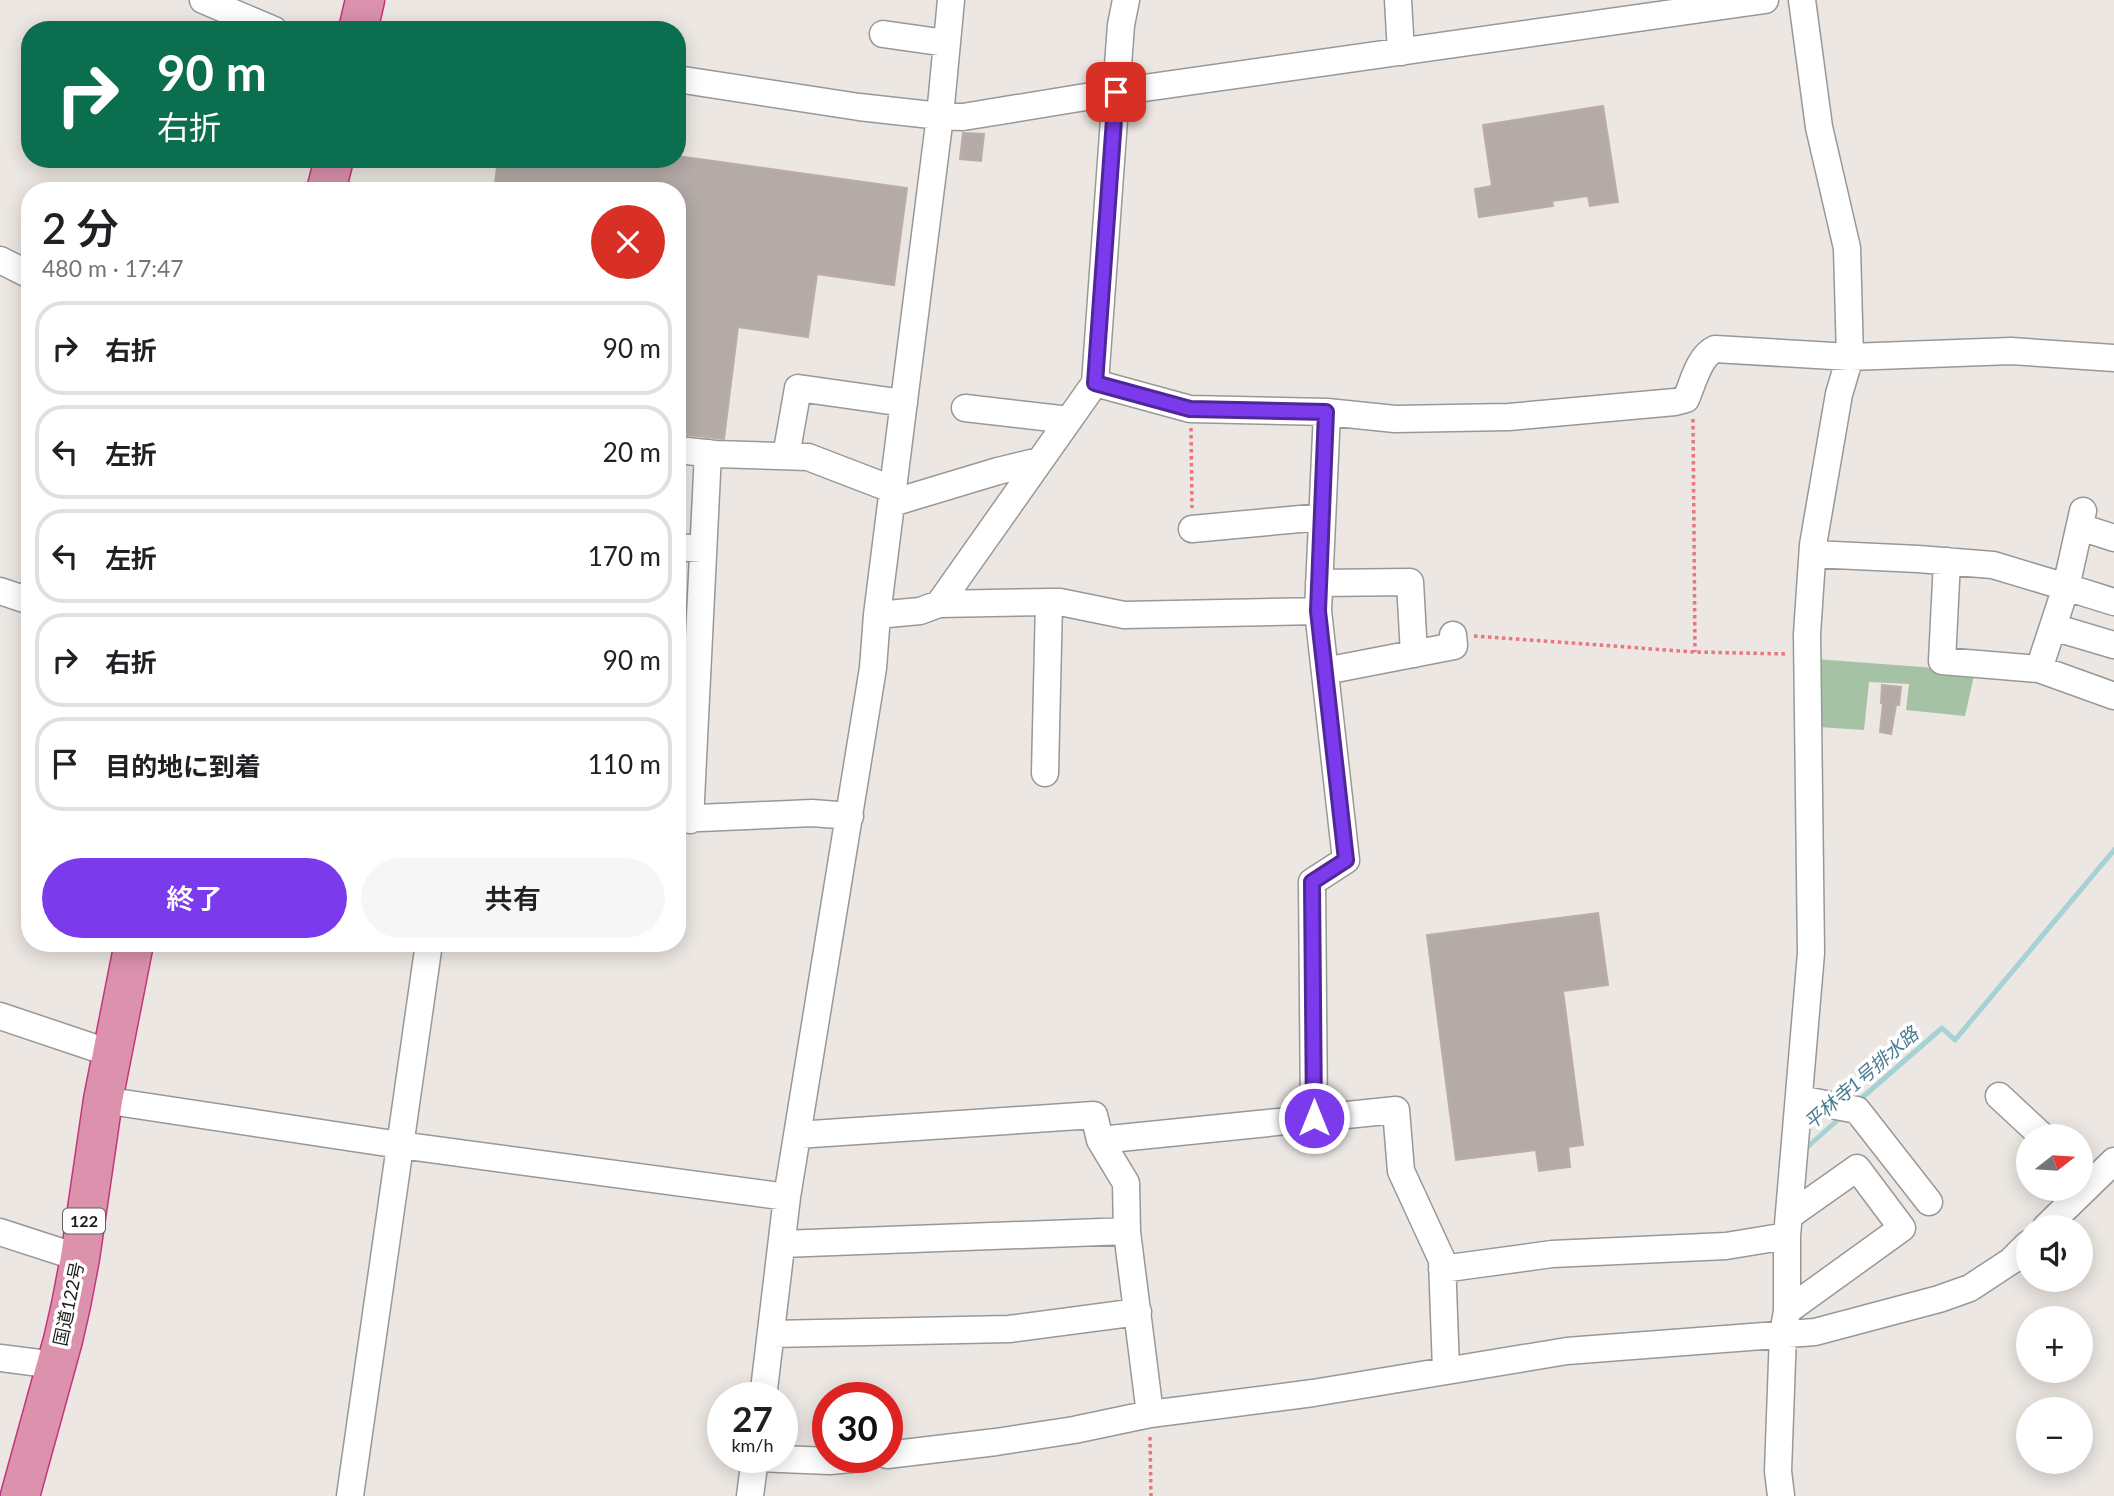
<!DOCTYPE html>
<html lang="ja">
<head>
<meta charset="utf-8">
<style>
  :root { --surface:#fff; --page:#f6f6f6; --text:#202124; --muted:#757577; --line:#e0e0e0; --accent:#7c3aed }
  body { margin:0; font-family:Lato,"Noto Sans JP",sans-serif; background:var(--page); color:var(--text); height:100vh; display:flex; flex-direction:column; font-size:26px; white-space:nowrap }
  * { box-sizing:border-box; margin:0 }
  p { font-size:23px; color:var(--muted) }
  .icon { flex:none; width:38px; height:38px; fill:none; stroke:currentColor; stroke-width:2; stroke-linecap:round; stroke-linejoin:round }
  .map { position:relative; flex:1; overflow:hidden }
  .sheet { position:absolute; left:21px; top:182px; width:665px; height:770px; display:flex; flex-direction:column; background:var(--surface); border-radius:28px; box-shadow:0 4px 18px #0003 }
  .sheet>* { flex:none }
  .top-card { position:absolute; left:21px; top:21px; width:665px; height:147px; border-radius:28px; box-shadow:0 4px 18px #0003; background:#0b6e4f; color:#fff; overflow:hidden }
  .needle { width:46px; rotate:73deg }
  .tools { position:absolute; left:2016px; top:1124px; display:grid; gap:14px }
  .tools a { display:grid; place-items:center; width:77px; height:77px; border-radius:50%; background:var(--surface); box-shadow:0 4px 18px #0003; font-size:35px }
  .speed { position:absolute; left:707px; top:1382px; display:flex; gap:14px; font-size:35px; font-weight:700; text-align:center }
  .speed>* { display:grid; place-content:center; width:91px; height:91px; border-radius:50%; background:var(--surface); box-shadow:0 4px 18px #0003; line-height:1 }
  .speed small { font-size:18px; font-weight:400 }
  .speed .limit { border:10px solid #d22; background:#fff; color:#111 }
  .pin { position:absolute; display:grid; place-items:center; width:60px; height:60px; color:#fff; margin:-30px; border-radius:14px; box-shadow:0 4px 10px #0006 }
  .me { position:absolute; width:77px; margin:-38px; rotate:0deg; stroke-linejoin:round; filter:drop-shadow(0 0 5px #0008) }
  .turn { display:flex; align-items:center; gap:24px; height:147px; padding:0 21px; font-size:32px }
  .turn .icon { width:91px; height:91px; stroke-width:2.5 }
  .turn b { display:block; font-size:49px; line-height:60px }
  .round { display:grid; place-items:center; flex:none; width:74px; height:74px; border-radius:37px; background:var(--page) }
  .summary { display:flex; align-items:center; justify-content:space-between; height:119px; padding:0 21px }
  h1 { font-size:42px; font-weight:600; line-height:52px }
  .cta { display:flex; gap:14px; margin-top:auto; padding:14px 21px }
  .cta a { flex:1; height:80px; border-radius:42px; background:var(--accent); color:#fff; font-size:28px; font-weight:600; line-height:80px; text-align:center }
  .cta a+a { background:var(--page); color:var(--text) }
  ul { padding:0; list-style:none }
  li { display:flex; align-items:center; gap:21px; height:94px; margin:0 14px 10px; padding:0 7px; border:4px solid var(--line); border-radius:28px }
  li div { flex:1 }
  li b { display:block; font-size:26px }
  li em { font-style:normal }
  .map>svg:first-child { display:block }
  .cemetery { fill:#a6c2a5 }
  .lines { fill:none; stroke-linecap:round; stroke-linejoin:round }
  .stream { stroke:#a6d2d5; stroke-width:5 }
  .building { fill:#b4aba8; stroke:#bcaca6; stroke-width:2 }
  .minor-casing { stroke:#989898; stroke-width:29 }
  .highway-casing { stroke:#c3367e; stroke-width:41 }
  .path { stroke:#ea757d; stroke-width:3.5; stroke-dasharray:3.5 3.5; stroke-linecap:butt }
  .minor { stroke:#fff; stroke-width:26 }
  .highway { stroke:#dc91ac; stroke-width:38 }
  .route-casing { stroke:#51269a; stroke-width:18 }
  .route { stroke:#7c3aed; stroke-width:12 }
  .labels { text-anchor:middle; stroke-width:7; stroke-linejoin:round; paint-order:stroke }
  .shield { fill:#fff; stroke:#5f5f5f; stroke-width:2 }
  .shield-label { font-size:16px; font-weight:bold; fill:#1b1b1b }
  .street-label { font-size:18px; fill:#1b1b1b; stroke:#fff }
  .water-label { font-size:19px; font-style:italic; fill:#4c7a92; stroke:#fff }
</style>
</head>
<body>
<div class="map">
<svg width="2114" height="1496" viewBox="0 0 2114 1496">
  <rect width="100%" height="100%" fill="#ece7e2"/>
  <path class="cemetery" d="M 1816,659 L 1975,671 L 1965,716 L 1906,710 L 1909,684 L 1869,682 L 1864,730 L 1818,727 Z"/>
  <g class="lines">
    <path class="stream" d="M 1856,1103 L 1942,1028 L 1955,1040 L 2114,850
      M 1804,1150 L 1841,1117"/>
  </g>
  <path class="building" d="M 1603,106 L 1618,202 L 1590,206 L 1588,196 L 1552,201 L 1553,206 L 1479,217 L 1475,189 L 1492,186 L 1483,125 Z
    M 963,133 L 984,134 L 981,161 L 960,159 Z
    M 677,156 L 907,188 L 894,285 L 817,274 L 808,337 L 738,327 L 724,439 L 677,434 L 677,191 L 494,191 L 498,159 L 677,159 Z
    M 1882,685 L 1901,687 L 1899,705 L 1896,705 L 1891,734 L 1880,732 L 1883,703 L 1881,703 Z
    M 1598,913 L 1608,985 L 1563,991 L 1583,1145 L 1568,1147 L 1570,1167 L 1539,1171 L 1536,1150 L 1456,1160 L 1427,935 Z"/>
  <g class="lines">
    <defs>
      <path id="minor" d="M 203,0 L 274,30
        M 1398,0 L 1401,52
        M 883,34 L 946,43
        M 677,79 L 859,107 L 940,116 L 963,117 L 1116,92 L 1765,0
        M 0,260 L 30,275
        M 1095,383 L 1190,409 L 1327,412 L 1395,419 L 1509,417 L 1675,402 L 1686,399 C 1693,383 1699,356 1715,349 L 1850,357 L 2011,351 L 2114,358
        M 965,408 L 1069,420
        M 677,450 L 715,454 L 808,457 L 894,490
        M 786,456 L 798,388 L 904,403
        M 892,503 L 998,471 L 1039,461
        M 2080,527 L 2114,538
        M 1192,529 L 1322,517
        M 677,547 L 702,549
        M 1813,554 L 1918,559 L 1993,565 L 2066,587 L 2083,511
        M 1947,561 L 1942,661 L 2039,669 L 2066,587 L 2114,602
        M 1319,583 L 1410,582 L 1414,654
        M 0,591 L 30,601
        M 939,604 L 1095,383 L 1116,92 L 1121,25 L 1126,0
        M 877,615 L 920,611 L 939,604 L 1049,602 L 1060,602 L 1124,615 L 1318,611
        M 2053,627 L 2114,645
        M 2039,669 L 2114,696
        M 1325,671 L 1454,646 L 1453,635
        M 1045,773 L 1049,602
        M 677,819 L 812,813 L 850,816
        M 690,820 L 708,453
        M 0,1016 L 113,1054
        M 1999,1096 L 2042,1136
        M 1799,1099 L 1857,1110 L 1929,1202
        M 103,1100 L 400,1145 L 787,1197
        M 1314,1118 L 1312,882 L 1346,860 L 1318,611 L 1327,412
        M 797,1135 L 1094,1115 L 1100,1140 L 1126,1183 L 1127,1232 L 1150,1414
        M 1100,1140 L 1396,1110 L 1401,1171 L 1442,1260 L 1446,1370
        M 2046,1227 L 2114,1161
        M 0,1232 L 80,1258
        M 782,1244 L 1127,1231
        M 1442,1269 L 1552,1254 L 1726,1246 L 1787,1236
        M 1787,1311 L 1902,1228 L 1857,1168 L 1789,1216
        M 771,1334 L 1009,1329 L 1138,1312
        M 0,1358 L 55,1365
        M 763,1398 L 787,1197 L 873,668 L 877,615 L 940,116 L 951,0
        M 887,1455 L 996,1442 L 1074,1430 L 1150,1414 L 1313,1393 L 1567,1351 L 1815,1332 L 1939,1299 L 1970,1288 L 2011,1261 L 2028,1244
        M 755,1458 L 830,1461 L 861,1458
        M 350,1496 L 429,943
        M 750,1496 L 755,1458
        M 1781,1496 L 1778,1471 L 1783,1334 L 1787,1311 L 1787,1236 L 1811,953 L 1807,634 L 1813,545 L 1839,394 L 1850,357 L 1847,248 L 1819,127 L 1802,0"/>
      <path id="highway" d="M 358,30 L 365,0
        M 326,191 L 334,159
        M 20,1496 L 63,1340 L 71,1305 L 80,1258 L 103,1100 L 134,943"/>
    </defs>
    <use href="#minor" class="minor-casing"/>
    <use href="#highway" class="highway-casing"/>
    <path class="path" d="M 1693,419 L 1695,652
      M 1191,428 L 1192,508
      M 1474,636 L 1695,652 L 1788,654
      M 1150,1437 L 1151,1496"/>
    <use href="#minor" class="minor"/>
    <use href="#highway" class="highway"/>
  </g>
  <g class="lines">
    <defs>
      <path id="route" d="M 1116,92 L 1095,383 L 1190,409 L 1326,412 L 1318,611 L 1346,860 L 1312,882 L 1314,1118"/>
    </defs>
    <use href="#route" class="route-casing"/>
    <use href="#route" class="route"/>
  </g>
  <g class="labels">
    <rect class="shield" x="63" y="1208.5" width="42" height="25" rx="5"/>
    <g class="shield-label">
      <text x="84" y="1227">122</text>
    </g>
    <g class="street-label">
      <text transform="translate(69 1304) rotate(-78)" y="6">国道122号</text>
    </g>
    <g class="water-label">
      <text transform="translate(1861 1078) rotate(-41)" y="7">平林寺1号排水路</text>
    </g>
  </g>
</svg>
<div class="tools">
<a><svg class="needle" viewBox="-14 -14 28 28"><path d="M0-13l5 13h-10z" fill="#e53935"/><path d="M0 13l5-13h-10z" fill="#757577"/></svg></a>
<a><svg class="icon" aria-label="sound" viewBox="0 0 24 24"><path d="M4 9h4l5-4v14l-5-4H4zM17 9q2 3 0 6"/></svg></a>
<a>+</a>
<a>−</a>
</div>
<div class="speed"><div>27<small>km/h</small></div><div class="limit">30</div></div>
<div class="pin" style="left:1116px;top:92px;background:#d93025"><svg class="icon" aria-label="arrive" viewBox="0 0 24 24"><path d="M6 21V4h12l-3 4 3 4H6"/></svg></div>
<svg class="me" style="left:1314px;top:1118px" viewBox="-20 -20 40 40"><circle r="17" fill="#7c3aed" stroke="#fff" stroke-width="3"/><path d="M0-11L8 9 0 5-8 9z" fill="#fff"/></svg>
<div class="top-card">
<div class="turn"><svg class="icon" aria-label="right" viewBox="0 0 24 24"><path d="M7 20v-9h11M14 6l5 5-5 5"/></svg><div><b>90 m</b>右折</div></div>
</div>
<section class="sheet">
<div class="summary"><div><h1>2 分</h1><p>480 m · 17:47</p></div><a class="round" style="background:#d93025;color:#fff"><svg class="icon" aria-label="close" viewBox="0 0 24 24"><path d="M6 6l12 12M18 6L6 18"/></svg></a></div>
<ul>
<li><svg class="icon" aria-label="right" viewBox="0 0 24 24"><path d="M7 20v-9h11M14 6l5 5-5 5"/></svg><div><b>右折</b></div><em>90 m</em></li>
<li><svg class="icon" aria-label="left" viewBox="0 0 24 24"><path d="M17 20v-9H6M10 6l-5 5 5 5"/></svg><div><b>左折</b></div><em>20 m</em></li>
<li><svg class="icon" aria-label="left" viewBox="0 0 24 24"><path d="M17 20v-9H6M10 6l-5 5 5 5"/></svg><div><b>左折</b></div><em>170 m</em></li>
<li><svg class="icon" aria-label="right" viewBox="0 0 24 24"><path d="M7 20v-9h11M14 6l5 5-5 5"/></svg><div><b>右折</b></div><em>90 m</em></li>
<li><svg class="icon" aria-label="arrive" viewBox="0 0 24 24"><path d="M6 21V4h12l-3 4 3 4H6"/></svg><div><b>目的地に到着</b></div><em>110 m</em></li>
</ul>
<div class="cta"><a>終了</a><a>共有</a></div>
</section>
</div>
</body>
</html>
